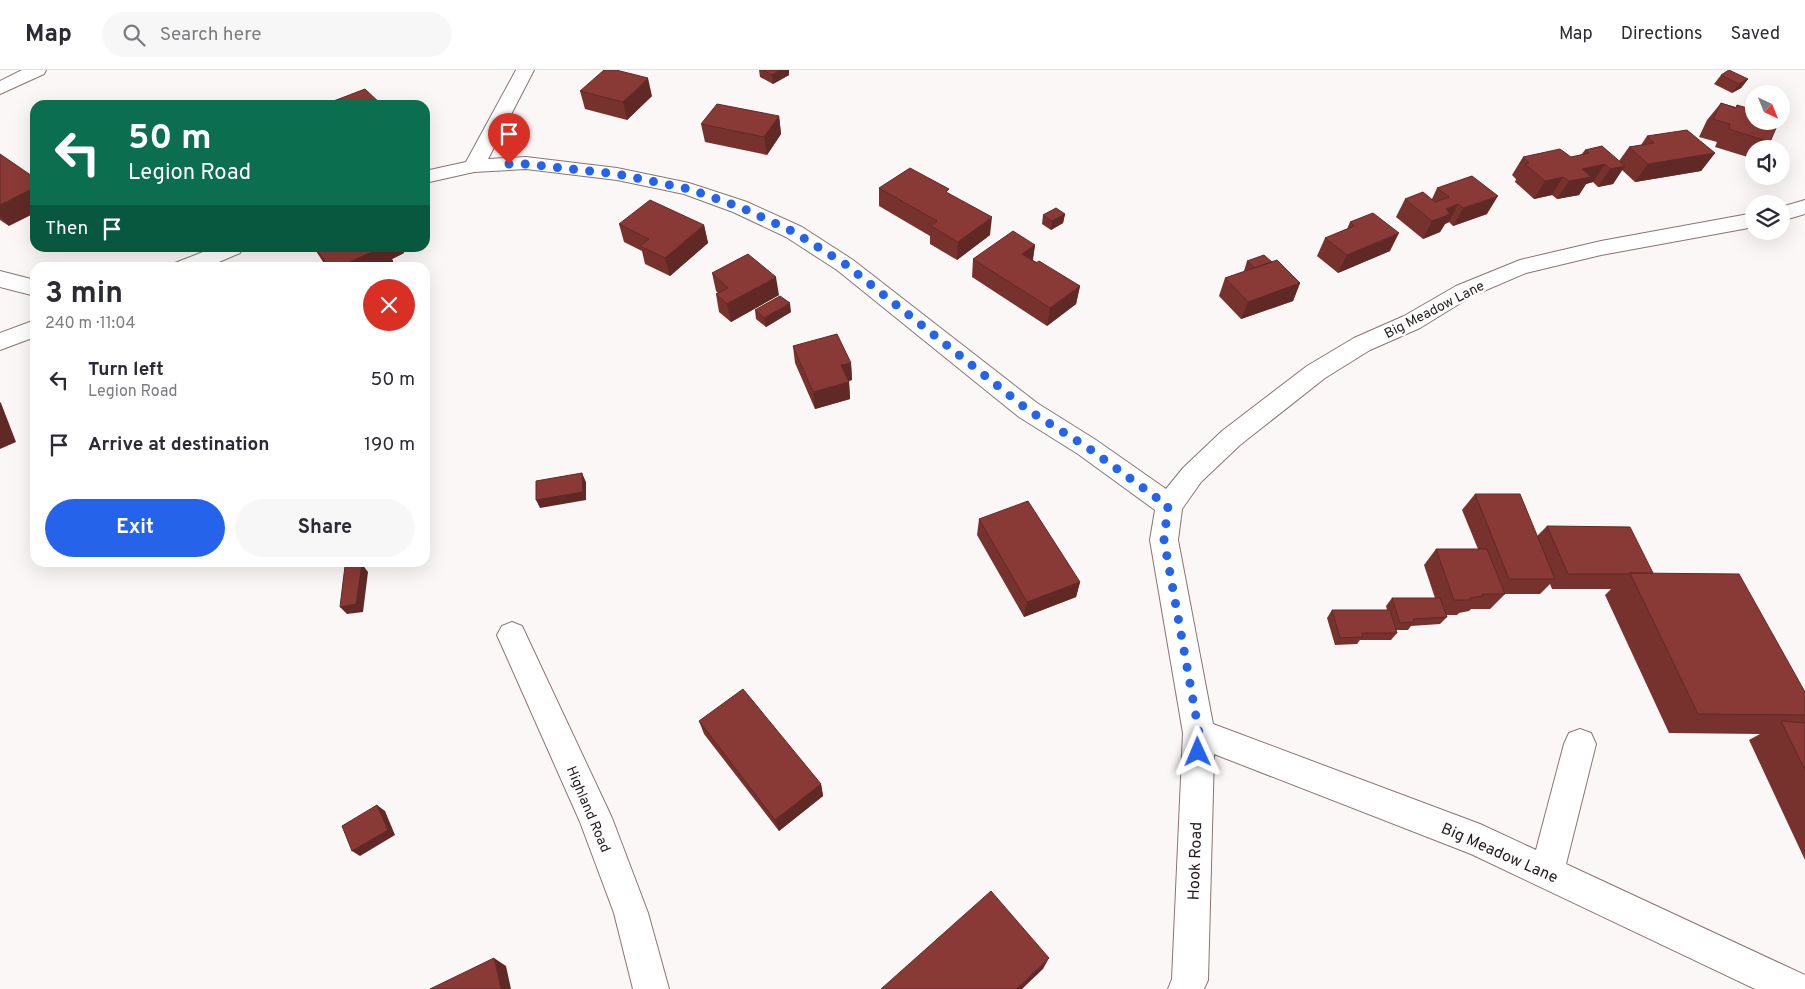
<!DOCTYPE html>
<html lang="en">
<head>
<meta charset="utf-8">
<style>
  :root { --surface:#fff; --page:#f7f7f7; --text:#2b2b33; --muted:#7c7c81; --line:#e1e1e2; --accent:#2563eb }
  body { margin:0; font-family:Overpass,sans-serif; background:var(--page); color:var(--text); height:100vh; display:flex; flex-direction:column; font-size:19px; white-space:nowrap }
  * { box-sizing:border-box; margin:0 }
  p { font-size:16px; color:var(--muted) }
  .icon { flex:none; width:28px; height:28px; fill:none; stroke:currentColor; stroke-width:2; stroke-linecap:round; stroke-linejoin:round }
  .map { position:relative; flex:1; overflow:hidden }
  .side { position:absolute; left:30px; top:192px; width:400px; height:305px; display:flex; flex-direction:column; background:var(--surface); border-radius:15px; box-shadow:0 5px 20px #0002 }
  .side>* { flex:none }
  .banner { position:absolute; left:30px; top:30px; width:400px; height:152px; border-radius:15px; box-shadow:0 5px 20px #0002; background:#0b6e4f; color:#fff; overflow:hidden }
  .needle { width:32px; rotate:137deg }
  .tools { position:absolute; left:1745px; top:15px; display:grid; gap:10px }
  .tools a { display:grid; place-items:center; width:45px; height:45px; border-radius:50%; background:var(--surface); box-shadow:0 5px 20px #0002; font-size:25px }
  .pin { position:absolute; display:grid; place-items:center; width:42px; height:42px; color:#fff; margin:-51px -21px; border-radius:50% 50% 50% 0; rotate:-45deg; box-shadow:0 0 5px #0007 }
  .pin .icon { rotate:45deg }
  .me { position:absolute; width:55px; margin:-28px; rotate:359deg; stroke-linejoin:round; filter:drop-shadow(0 0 4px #0008) }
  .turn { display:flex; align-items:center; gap:18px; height:105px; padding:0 15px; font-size:22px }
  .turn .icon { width:65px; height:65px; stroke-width:2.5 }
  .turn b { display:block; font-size:35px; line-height:42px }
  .then { display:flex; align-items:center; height:48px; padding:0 15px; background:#0003; gap:10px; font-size:19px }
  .round { display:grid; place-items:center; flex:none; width:52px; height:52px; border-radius:26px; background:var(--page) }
  .head { display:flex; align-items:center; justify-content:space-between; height:85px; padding:0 15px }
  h1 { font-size:30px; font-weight:700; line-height:38px }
  .primary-button { display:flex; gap:10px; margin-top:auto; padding:10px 15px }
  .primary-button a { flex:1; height:58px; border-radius:30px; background:var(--accent); color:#fff; font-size:20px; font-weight:700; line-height:58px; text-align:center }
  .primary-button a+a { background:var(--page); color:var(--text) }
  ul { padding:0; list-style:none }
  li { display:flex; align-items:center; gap:15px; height:65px; padding:0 15px }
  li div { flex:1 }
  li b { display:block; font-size:19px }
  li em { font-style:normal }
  header { display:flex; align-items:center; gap:30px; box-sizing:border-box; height:70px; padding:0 25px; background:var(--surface); border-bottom:1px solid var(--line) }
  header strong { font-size:24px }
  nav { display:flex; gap:28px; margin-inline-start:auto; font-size:18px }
  .search { width:350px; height:45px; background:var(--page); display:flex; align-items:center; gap:12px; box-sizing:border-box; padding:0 18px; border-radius:28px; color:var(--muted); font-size:19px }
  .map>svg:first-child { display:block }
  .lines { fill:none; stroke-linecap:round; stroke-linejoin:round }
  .minor-casing { stroke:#887573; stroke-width:2 }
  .minor { fill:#fff; fill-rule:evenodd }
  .wall { fill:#77322e }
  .shaded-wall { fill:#612926 }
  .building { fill:#8a3a36; stroke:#612926 }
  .route { stroke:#2563eb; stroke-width:9; stroke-dasharray:0 16.2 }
  .labels { text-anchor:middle; stroke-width:5; stroke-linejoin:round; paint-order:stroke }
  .street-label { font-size:14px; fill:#251d1d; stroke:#fff }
  .near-street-label { font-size:16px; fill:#251d1d; stroke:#fff }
</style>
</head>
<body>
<header>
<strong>Map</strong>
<div class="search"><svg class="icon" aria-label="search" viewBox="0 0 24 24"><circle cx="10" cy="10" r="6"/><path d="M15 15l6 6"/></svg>Search here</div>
<nav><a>Map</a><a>Directions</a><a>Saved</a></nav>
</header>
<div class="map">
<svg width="1805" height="919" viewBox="0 0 1805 919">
  <rect width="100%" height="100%" fill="#fcf7f7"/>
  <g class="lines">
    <defs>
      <path id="minor" d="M 22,0 L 46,0 L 44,4 L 0,24 L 0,11 Z
        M 516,0 L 534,0 L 488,89 L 526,87 L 617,98 L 689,113 L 747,132 L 802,157 L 853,190 L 1037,333 L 1096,370 L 1166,419 L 1183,398 L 1222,361 L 1307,296 L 1354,268 L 1404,246 L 1456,216 L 1520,190 L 1601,171 L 1754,143 L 1754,157 L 1601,185 L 1526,203 L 1472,226 L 1420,258 L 1370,280 L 1325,308 L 1240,375 L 1201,412 L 1182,439 L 1178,470 L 1213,654 L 1480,754 L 1536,780 L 1564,674 L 1569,663 L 1580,659 L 1591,663 L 1596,674 L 1566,794 L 1805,905 L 1805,919 L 1755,919 L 1471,784 L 1214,684 L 1208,910 L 1204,919 L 1168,919 L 1172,909 L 1183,663 L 1150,470 L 1155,440 L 1078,384 L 1019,347 L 837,200 L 786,167 L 733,142 L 684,124 L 617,110 L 526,99 L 474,102 L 425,113 L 425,101 L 466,92 Z
        M 1805,130 L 1805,144 L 1781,151 L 1781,137 Z
        M 213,178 L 243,178 L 240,183 L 205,198 L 172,198 L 175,193 Z
        M 0,201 L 35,210 L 35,226 L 0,217 Z
        M 35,250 L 35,267 L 0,280 L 0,263 Z
        M 512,552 L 522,556 L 612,748 L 648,843 L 669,919 L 633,919 L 614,843 L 580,752 L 497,565 L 502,556 Z"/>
    </defs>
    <use href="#minor" class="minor-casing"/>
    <use href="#minor" class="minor"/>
  </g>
  <path class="wall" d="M 759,0 L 789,0 L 789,5 L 773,14 L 760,7 Z
    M 1721,5 L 1748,9 L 1741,18 L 1732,23 L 1714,14 Z
    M 580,21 L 652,26 L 627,50 L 585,39 Z
    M 1721,33 L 1736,37 L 1737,35 L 1770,72 L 1764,79 L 1754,79 L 1754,89 L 1715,77 L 1717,72 L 1699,67 L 1707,50 Z
    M 779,46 L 781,64 L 767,85 L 705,72 L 701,54 Z
    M 1647,66 L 1715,83 L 1701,101 L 1635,112 L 1622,100 L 1613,114 L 1598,117 L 1593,112 L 1586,114 L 1579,125 L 1557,129 L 1552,125 L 1534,129 L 1515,112 L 1516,109 L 1512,105 L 1523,87 L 1571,87 L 1581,85 L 1585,80 L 1619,91 L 1629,77 L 1641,75 Z
    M 0,84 L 9,156 L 0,150 Z
    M 879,118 L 949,123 L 990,165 L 957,190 L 930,174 L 930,166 L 879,136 Z
    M 1437,118 L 1487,144 L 1453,156 L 1449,152 L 1445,154 L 1440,162 L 1423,169 L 1396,147 L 1405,129 L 1432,129 Z
    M 1065,144 L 1063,153 L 1051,160 L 1042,154 L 1043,145 Z
    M 1350,152 L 1390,181 L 1338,203 L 1317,186 L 1325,168 L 1347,159 Z
    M 619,154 L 704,155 L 708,173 L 670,206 L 645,194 L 642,181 L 624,172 Z
    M 1035,175 L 1033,190 L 1080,216 L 1076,234 L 1047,256 L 972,207 L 973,189 Z
    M 314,178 L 401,178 L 404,183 L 392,189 L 394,194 L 386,198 L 327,198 Z
    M 1247,191 L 1272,192 L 1300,213 L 1293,231 L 1241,249 L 1219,226 L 1225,208 L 1245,202 L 1244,201 Z
    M 712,203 L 779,225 L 731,252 L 719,242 L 716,224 L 718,223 L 716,221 Z
    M 755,240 L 791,242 L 766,257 L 756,249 Z
    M 793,276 L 851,293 L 852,310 L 849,311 L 850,329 L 815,339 L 795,293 Z
    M 1475,424 L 1537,466 L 1547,456 L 1653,503 L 1805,622 L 1805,790 L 1749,670 L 1760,664 L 1669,663 L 1605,525 L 1611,519 L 1552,519 L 1550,514 L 1540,524 L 1505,524 L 1490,539 L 1471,539 L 1469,541 L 1459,543 L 1457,545 L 1447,545 L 1447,547 L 1440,554 L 1411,556 L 1408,560 L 1396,560 L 1397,563 L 1391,570 L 1360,570 L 1357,574 L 1335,575 L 1327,548 L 1332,540 L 1387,540 L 1386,536 L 1392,528 L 1435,528 L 1424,495 L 1436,479 L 1478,479 L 1462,440 Z
    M 979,449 L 1080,512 L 1076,527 L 1024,547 L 977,465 Z
    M 699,651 L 821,714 L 823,726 L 779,761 L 704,664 Z"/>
  <path class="shaded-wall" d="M 780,0 L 789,0 L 789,5 L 773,14 L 772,5 Z
    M 648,8 L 652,26 L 627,50 L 623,32 Z
    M 1748,9 L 1741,18 L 1732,23 L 1739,14 Z
    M 779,46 L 781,64 L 767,85 L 764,67 Z
    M 1715,83 L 1701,101 L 1635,112 L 1648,94 Z
    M 1605,94 L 1593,112 L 1586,114 L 1579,125 L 1557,129 L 1569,111 L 1582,99 Z
    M 1625,96 L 1613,114 L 1598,117 L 1610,99 Z
    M 1563,107 L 1552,125 L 1534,129 L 1545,111 Z
    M 35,117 L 35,143 L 9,156 L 0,146 L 0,135 Z
    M 1498,126 L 1487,144 L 1453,156 L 1463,138 Z
    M 1458,134 L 1449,152 L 1445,154 L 1440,162 L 1423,169 L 1432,151 L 1446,139 Z
    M 1065,144 L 1063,153 L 1051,160 L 1052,151 Z
    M 992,147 L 990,165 L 957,190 L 958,172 Z
    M 704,155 L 708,173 L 670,206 L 665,188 Z
    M 1399,163 L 1390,181 L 1338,203 L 1347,185 Z
    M 1035,175 L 1032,193 L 1022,184 Z
    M 381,178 L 401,178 L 404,183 L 392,189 L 394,194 L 386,198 L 336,198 Z
    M 776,207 L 779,225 L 731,252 L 727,234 Z
    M 1300,213 L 1293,231 L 1241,249 L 1248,232 Z
    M 1080,216 L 1076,234 L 1047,256 L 1050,238 Z
    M 790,233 L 791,242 L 766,257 L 764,248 Z
    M 851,293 L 852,310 L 843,312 L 841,295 Z
    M 849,312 L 850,329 L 815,339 L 813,322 Z
    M 0,332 L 1,333 L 16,372 L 0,379 Z
    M 582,403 L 586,412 L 586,430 L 540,438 L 536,430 Z
    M 362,494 L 368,502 L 363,542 L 347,544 L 340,537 Z
    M 1080,512 L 1076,527 L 1024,547 L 1027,532 Z
    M 821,714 L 823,726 L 779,761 L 775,750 Z
    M 377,735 L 385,741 L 395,765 L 360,786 L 352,781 Z
    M 494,888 L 506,896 L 511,919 L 501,919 Z
    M 1049,888 L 1043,899 L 1022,919 L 1016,919 Z"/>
  <path class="building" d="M 604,0 L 616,0 L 648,8 L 623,32 L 580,21 Z
    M 763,0 L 780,0 L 772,5 Z
    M 1729,0 L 1748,9 L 1739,14 L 1721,5 Z
    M 365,19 L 382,35 L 334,35 L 331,32 Z
    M 1721,33 L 1736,38 L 1737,35 L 1754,40 L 1754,51 L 1779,51 L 1770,72 L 1729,59 L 1730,54 L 1713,49 Z
    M 717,34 L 779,46 L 764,67 L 701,54 Z
    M 1687,60 L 1715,83 L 1648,94 L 1629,77 L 1654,73 L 1647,66 Z
    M 1602,76 L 1625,96 L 1610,99 L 1605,94 L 1582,99 L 1591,107 L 1569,111 L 1563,107 L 1545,111 L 1525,94 L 1529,93 L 1523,87 L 1560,79 L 1571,87 L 1589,83 L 1585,80 Z
    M 0,84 L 35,108 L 35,117 L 0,135 Z
    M 910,98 L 949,119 L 946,122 L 992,147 L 958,172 L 931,156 L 937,151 L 879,118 Z
    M 1472,106 L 1498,126 L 1463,138 L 1458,134 L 1446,139 L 1450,144 L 1432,151 L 1405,129 L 1423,122 L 1435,132 L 1449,127 L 1437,118 Z
    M 650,130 L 704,155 L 665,188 L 640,176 L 649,169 L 619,154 Z
    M 1056,138 L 1065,144 L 1052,151 L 1043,145 Z
    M 1373,143 L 1399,163 L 1347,185 L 1325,168 L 1354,156 L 1350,152 Z
    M 1013,161 L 1035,175 L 1022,184 L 1036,193 L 1039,191 L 1080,216 L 1050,238 L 973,189 Z
    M 315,178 L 381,178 L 336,198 L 330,198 Z
    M 748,184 L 776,207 L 727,234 L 716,224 L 728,218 L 712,203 Z
    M 1264,185 L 1272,192 L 1255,198 L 1247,191 Z
    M 1277,190 L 1300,213 L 1248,232 L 1225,208 Z
    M 780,226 L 790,233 L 764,248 L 755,240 Z
    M 837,264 L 851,293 L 841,295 L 849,312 L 813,322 L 793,276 Z
    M 582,403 L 583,422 L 536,430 L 536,411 Z
    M 1475,424 L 1520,424 L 1555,509 L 1509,509 Z
    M 1028,431 L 1080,512 L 1027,532 L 979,449 Z
    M 1547,456 L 1630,457 L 1653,503 L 1630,503 L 1628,504 L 1568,504 Z
    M 1436,479 L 1487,479 L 1505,524 L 1482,524 L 1483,526 L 1470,528 L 1471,530 L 1454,530 Z
    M 362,494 L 356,534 L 340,537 L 345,496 Z
    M 1630,503 L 1739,504 L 1805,622 L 1805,645 L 1698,644 Z
    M 1392,528 L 1440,528 L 1447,547 L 1413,549 L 1414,552 L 1400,553 Z
    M 1332,540 L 1390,540 L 1397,563 L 1362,563 L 1363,567 L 1340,568 Z
    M 743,619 L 821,714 L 775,750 L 699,651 Z
    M 1781,651 L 1805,653 L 1805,700 Z
    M 377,735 L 388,760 L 352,781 L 342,756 Z
    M 991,821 L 1049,888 L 1016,919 L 881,919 Z
    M 494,888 L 501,919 L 430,919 Z"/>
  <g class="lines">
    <path class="route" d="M 509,94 L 526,94 L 617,104 L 689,119 L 740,137 L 794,162 L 845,194 L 1028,340 L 1087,377 L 1168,436 L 1164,470 L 1199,663 L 1198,682"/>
  </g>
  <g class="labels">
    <g class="street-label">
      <text transform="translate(1434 239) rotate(-27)" y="5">Big Meadow Lane</text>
      <text transform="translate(589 739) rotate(67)" y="5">Highland Road</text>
    </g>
    <g class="near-street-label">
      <text transform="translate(1500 782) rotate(24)" y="6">Big Meadow Lane</text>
      <text transform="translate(1194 791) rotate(-88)" y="6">Hook Road</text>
    </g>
  </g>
</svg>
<div class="tools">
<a><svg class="needle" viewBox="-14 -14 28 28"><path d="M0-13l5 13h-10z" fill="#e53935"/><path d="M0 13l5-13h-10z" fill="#7c7c81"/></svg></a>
<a><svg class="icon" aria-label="sound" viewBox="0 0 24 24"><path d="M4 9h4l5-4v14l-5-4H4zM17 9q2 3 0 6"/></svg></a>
<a><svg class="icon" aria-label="layers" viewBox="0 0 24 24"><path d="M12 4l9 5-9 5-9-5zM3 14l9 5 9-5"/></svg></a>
</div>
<div class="pin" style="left:509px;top:94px;background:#d93025"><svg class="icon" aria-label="arrive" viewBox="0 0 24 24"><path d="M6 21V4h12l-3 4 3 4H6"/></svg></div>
<svg class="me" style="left:1198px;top:682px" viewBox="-20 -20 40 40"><path d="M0-17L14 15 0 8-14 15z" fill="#2563eb" stroke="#fff" stroke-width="4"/></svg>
<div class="banner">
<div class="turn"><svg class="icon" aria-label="left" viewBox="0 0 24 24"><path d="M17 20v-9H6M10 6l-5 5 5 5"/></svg><div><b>50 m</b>Legion Road</div></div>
<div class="then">Then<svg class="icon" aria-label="arrive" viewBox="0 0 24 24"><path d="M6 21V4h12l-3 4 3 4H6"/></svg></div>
</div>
<section class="side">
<div class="head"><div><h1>3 min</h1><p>240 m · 11:04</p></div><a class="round" style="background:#d93025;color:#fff"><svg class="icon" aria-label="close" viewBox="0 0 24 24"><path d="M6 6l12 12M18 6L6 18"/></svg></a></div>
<ul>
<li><svg class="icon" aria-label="left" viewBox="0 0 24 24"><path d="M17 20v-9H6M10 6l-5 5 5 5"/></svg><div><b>Turn left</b><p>Legion Road</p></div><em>50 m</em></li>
<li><svg class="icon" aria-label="arrive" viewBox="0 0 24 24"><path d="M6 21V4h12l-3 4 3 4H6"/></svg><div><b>Arrive at destination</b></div><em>190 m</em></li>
</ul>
<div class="primary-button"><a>Exit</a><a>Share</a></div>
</section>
</div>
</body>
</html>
